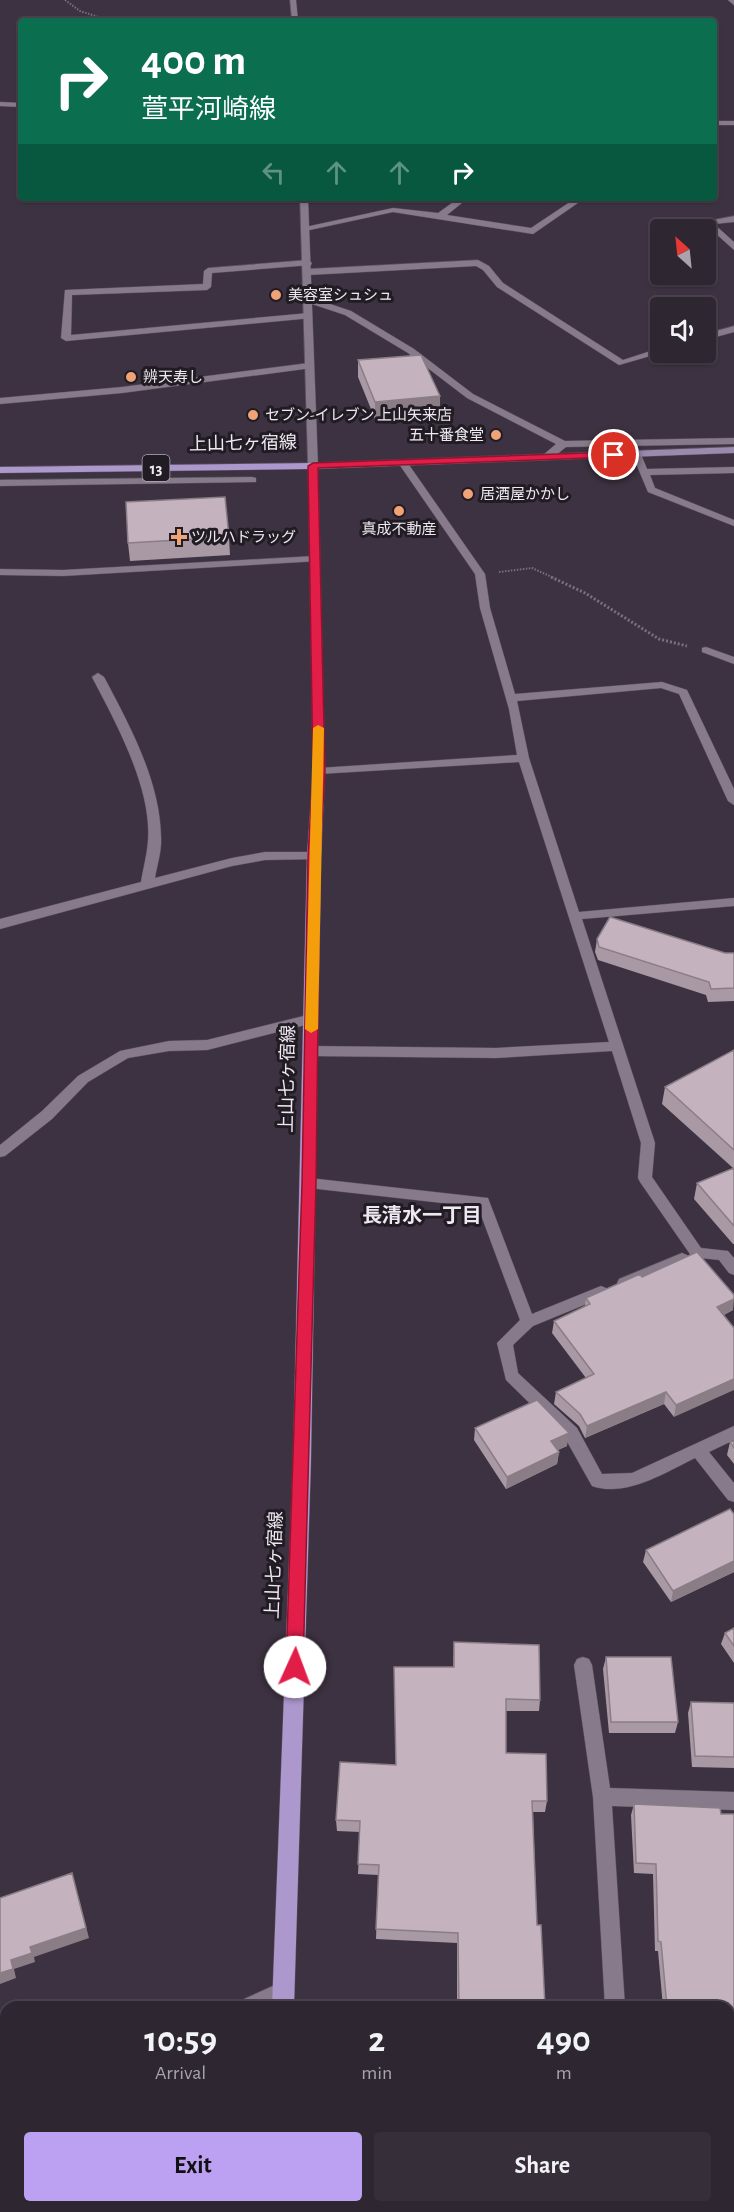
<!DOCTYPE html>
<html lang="en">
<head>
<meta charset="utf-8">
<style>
  :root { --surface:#2e2631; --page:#362e39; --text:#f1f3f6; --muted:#a7a5ab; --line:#49434d; --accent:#bca0f2 }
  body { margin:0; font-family:"Alegreya Sans","Noto Sans JP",sans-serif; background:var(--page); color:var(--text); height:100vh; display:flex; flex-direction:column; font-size:22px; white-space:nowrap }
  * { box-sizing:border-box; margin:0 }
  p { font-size:20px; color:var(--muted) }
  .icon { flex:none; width:33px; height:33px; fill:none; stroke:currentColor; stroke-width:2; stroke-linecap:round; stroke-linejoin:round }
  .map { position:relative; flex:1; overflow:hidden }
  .details { position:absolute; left:0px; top:2001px; width:735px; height:212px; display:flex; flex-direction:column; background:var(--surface); border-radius:18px 18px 0 0; box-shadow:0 2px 4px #0004,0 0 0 2px var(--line) }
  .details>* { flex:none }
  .banner { position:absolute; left:18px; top:18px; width:699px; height:183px; border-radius:6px; box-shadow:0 2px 4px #0004,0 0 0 2px var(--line); background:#0b6e4f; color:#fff; overflow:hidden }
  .needle { width:39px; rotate:333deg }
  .fabs { position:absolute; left:650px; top:219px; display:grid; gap:12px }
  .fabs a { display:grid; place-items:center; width:66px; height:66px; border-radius:6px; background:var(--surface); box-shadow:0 2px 4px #0004,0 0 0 2px var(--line); font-size:30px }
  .pin { position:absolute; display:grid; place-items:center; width:51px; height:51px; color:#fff; margin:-26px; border:3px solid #fff; border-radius:50%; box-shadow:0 2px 6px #0007 }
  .me { position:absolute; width:66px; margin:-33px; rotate:2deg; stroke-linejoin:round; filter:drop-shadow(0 0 4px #0008) }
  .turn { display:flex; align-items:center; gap:21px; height:126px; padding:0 24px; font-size:27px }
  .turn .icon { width:78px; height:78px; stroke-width:2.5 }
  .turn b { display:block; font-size:42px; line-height:51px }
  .lanes { display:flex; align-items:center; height:57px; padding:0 24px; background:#0003; justify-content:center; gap:30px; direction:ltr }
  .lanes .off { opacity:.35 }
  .eta { display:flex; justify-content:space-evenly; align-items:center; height:102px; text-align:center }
  .eta b { font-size:36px; font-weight:600; line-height:42px }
  .primary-button { display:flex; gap:12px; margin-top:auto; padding:12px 24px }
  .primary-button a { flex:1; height:69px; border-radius:6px; background:var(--accent); color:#111; font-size:24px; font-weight:600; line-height:69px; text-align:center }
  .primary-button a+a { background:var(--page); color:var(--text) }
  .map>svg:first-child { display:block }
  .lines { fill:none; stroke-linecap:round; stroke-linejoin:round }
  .service-casing { stroke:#59505c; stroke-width:1 }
  .minor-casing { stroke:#59505c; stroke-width:1 }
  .tertiary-casing { stroke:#59505c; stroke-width:1 }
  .secondary-casing { stroke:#59505c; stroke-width:1 }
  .primary-casing { stroke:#59505c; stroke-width:1 }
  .path-far1 { stroke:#7a707d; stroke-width:2; stroke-dasharray:1.5 1.5; stroke-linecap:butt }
  .path { stroke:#7a707d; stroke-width:3; stroke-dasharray:2 2; stroke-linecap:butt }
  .service { fill:#877b8b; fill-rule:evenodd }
  .minor { fill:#877b8b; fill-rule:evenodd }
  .tertiary { fill:#877b8b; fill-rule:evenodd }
  .secondary { fill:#9a8aad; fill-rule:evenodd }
  .primary { fill:#ad98ce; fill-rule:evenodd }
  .wall { fill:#a999a4 }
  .shaded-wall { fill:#8a7d86 }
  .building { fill:#c5b2bf; stroke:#8a7d86; stroke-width:1.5 }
  .route { fill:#e11d48; stroke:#92132f; stroke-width:1.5 }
  .slow { fill:#f59e0b }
  .poi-dot { fill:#efa377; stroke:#211c23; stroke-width:2 }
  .labels { text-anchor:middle; stroke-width:6; stroke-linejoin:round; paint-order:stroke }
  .far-poi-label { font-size:15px; fill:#efe8f2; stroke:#211c23; text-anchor:start }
  .shield { fill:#211c23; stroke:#b1abb4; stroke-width:1.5 }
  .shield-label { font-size:16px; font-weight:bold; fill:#efe8f2 }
  .street-label { font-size:18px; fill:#efe8f2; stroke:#211c23 }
  .neighbourhood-label { font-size:20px; font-weight:bold; fill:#efe8f2; stroke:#211c23 }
</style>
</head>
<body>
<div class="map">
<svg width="734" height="2212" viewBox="0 0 734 2212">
  <rect width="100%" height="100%" fill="#3d3241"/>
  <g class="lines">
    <defs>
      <path id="service" d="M 634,452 L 640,452 L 647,469 L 734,467 L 734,473 L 650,475 L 655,488 L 734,520 L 734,526 L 648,492 L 632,454 Z
        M 404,461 L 407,462 L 485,574 L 490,608 L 515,694 L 662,682 L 687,690 L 734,789 L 734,805 L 728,801 L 679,694 L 661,688 L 517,701 L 529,758 L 579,912 L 734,898 L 734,906 L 582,919 L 655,1143 L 652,1177 L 701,1248 L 728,1251 L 734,1258 L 734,1275 L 729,1273 L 719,1260 L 692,1257 L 640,1182 L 638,1178 L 641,1143 L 612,1051 L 496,1058 L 311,1056 L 304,1051 L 311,1046 L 496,1048 L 609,1042 L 519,762 L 319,774 L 313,771 L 319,768 L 517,755 L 509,709 L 480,608 L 475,574 L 399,464 Z
        M 706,647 L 734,657 L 734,664 L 702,652 L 702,648 Z
        M 312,1014 L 318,1019 L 317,1022 L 207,1050 L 169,1051 L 128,1058 L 88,1082 L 52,1119 L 5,1156 L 0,1157 L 0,1145 L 42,1111 L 78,1076 L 120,1051 L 169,1041 L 207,1040 Z
        M 309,1178 L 488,1198 L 532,1314 L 596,1288 L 601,1286 L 606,1288 L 608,1292 L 606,1296 L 533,1326 L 513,1345 L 518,1373 L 577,1428 L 602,1474 L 632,1473 L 734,1426 L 734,1440 L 709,1452 L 734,1483 L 734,1502 L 728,1500 L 695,1458 C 666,1472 626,1498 592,1486 L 565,1438 L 506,1380 L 497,1343 L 520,1320 L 478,1207 L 309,1188 L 304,1187 L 302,1183 L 304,1179 Z
        M 682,1253 L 687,1255 L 689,1259 L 687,1263 L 624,1289 L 619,1287 L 617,1283 L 619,1279 Z
        M 583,1657 L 589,1659 L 592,1665 L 610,1788 L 734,1792 L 734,1810 L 612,1806 L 625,2007 L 605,2007 L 593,1797 L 574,1665 L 577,1659 Z
        M 284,1981 L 291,1984 L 294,1991 L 291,1998 L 271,2007 L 239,2007 L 242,2000 Z
        M 6,2077 L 6,2097 L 0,2099 L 0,2079 Z
        M 618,2206 L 639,2206 L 639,2212 L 619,2212 Z"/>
      <path id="minor" d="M 728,0 L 734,0 L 734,5 Z
        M 459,198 L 468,198 L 447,215 L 531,228 L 576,198 L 585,198 L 533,234 L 393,212 L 305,231 L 301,228 L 393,208 L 438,213 Z
        M 734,216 L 734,222 L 714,224 L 734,242 L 734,250 L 703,222 Z
        M 308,260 L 312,263 L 311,265 L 212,273 L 211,287 L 207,290 L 72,295 L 71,335 L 309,313 L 312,314 L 312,318 L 66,341 L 61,338 L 65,290 L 203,284 L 204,271 L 208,268 Z
        M 478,260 L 489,266 L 503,283 L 623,360 L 660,348 L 660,352 L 664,352 L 619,365 L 497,287 L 483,270 L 476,266 L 308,275 L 304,272 L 308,269 Z
        M 309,297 L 351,311 L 414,349 L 473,394 L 565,441 L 734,438 L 734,444 L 566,447 L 550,460 L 542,460 L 542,456 L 556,444 L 467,398 L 408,353 L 345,315 L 306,302 L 305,300 Z
        M 734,326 L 734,332 L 705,340 L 705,334 Z
        M 309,363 L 312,364 L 312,368 L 122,393 L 0,404 L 0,398 L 122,387 Z
        M 252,477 L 256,478 L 256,482 L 0,486 L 0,480 Z
        M 315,556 L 319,557 L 319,561 L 63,576 L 0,575 L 0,569 L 63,570 Z
        M 98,673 L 104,677 C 130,726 160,781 161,837 C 162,851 157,865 155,878 L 232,858 L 265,852 L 314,852 L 319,853 L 321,856 L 319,859 L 265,860 L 232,866 L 0,929 L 0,919 L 141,882 C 143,869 147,855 148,841 C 152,788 116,723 92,677 Z"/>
      <path id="tertiary" d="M 290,0 L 296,0 L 298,21 L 292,21 Z
        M 0,102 L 21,103 L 21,107 L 0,106 Z
        M 714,121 L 734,121 L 734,125 L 714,125 Z
        M 300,198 L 308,198 L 318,466 L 313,469 L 308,466 Z"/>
      <path id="secondary" d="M 734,447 L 734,453 L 313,469 L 308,466 L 313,463 Z"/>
      <path id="primary" d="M 313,463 L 318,466 L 325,771 L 321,856 L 311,1459 L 294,2007 L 272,2007 L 293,1459 L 307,856 L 313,771 L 308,469 L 0,473 L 0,467 Z
        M 262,2206 L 286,2206 L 286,2212 L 262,2212 Z"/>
    </defs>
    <use href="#service" class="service-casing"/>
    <use href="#minor" class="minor-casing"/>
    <use href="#tertiary" class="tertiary-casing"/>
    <use href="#secondary" class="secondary-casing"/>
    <use href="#primary" class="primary-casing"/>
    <path class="path-far1" d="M 65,0 L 80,11 L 111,21
      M 499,572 L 532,568 L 554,578"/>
    <path class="path" d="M 551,577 L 585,593 L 659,639 L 687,646"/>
    <use href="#service" class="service"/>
    <use href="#minor" class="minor"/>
    <use href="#tertiary" class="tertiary"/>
    <use href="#secondary" class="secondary"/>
    <use href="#primary" class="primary"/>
  </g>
  <path class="wall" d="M 358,360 L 440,396 L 440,413 L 375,419 L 358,377 Z
    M 229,537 L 230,555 L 130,561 L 128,543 Z
    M 597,939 L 725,953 L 734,953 L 734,1001 L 708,1002 L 706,995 L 598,960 L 595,952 Z
    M 734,1050 L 734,1244 L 733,1244 L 694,1199 L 697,1183 L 733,1168 L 662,1104 L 665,1087 Z
    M 642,1277 L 733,1310 L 724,1315 L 674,1417 L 664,1404 L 585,1438 L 579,1426 L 554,1404 L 556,1392 L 586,1378 L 552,1333 L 554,1321 L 585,1306 L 586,1298 Z
    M 475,1428 L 567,1446 L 558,1450 L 559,1452 L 557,1464 L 506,1489 L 474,1440 Z
    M 734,1441 L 734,1464 L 727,1455 L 730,1442 Z
    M 734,1514 L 734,1572 L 671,1602 L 643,1562 L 646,1550 Z
    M 734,1628 L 734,1663 L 721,1644 L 725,1633 Z
    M 454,1642 L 540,1700 L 539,1711 L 506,1711 L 506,1753 L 547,1801 L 545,1812 L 533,1812 L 537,1925 L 545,2007 L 457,2007 L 457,1943 L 376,1939 L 378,1875 L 358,1874 L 360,1832 L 337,1831 L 336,1820 L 396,1765 L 394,1667 L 453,1667 Z
    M 606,1657 L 678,1722 L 675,1733 L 609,1733 L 603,1669 Z
    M 691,1702 L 734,1703 L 734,1768 L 692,1767 L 688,1713 Z
    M 634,1804 L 720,1808 L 721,1814 L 734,1814 L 734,2212 L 668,2212 L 668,2206 L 729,2206 L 729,2007 L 663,2007 L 658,1951 L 655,1951 L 653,1874 L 634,1873 L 631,1815 Z
    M 462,2206 L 588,2206 L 588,2212 L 465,2211 L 465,2207 Z"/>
  <path class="shaded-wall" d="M 440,396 L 440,413 L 375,419 L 375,402 Z
    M 734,1299 L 733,1310 L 715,1319 L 717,1307 Z
    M 734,1379 L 734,1390 L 674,1417 L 676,1405 Z
    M 666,1392 L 664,1404 L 585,1438 L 587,1426 Z
    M 569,1433 L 567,1446 L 550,1453 L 551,1441 Z
    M 559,1452 L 557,1464 L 506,1489 L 507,1477 Z
    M 734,1561 L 734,1572 L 671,1602 L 673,1591 Z
    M 72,1873 L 89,1938 L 34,1957 L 35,1962 L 14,1969 L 16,1978 L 0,1984 L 0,1973 L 11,1960 L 30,1947 Z"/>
  <path class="building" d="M 421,355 L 440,396 L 375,402 L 358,360 Z
    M 225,497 L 229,537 L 128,543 L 126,502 Z
    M 610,917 L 725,953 L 734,953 L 734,988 L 711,989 L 709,982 L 599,947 L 597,939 Z
    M 734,1050 L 734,1150 L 665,1087 Z
    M 734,1168 L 734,1226 L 697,1183 Z
    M 697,1252 L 734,1295 L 734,1299 L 717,1307 L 734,1328 L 734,1379 L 676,1405 L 666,1392 L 587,1426 L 580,1414 L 556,1392 L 594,1374 L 554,1321 L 590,1304 L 586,1298 L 640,1274 L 642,1277 Z
    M 537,1400 L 569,1433 L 551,1441 L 559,1452 L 507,1477 L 475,1428 Z
    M 734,1441 L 734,1448 L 730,1442 Z
    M 730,1509 L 734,1514 L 734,1561 L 673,1591 L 646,1550 Z
    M 734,1628 L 734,1646 L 725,1633 Z
    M 454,1642 L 539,1645 L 540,1700 L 506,1699 L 506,1753 L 546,1754 L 547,1801 L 532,1801 L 537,1925 L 541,1925 L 545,2007 L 459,2007 L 458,1933 L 376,1929 L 379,1865 L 358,1864 L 360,1821 L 336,1820 L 340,1762 L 396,1765 L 394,1667 L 454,1667 Z
    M 606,1657 L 671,1657 L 678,1722 L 611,1722 Z
    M 691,1702 L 734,1703 L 734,1757 L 695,1756 Z
    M 634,1804 L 720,1808 L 721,1814 L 734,1814 L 734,2212 L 672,2212 L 672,2206 L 729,2206 L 729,2007 L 667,2007 L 661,1942 L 658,1941 L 656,1864 L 636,1863 Z
    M 72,1873 L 86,1928 L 30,1947 L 32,1953 L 11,1960 L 13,1969 L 0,1973 L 0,1898 Z
    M 6,2093 L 6,2206 L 169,2206 L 169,2208 L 179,2206 L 180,2212 L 0,2212 L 0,2095 Z
    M 503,2206 L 588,2206 L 588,2212 L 503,2212 Z"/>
  <path class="route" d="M 614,452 L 618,455 L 617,457 L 318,468 L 325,771 L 320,856 L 316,1183 L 303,1667 L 301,1673 L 295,1675 L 289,1673 L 286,1667 L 302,1183 L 308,856 L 313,771 L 308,466 L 313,463 Z"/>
  <path class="slow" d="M 318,725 L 324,728 L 318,1029 L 311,1033 L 305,1029 L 313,728 Z"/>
  <g class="poi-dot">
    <circle cx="276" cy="295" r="6"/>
    <circle cx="131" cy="377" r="6"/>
    <circle cx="253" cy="415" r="6"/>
    <circle cx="496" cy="435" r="6"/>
    <circle cx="468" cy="494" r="6"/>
    <circle cx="399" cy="511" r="6"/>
    <path d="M176 528h6v6h6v6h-6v6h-6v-6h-6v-6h6z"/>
  </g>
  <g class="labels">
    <g class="far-poi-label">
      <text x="288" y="300">美容室シュシュ</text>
      <text x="143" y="382">辨天寿し</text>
      <text x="265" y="420">セブン-イレブン 上山矢来店</text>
      <text x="484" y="440" text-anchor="end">五十番食堂</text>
      <text x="480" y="499">居酒屋かかし</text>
      <text x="399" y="534" text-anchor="middle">真成不動産</text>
      <text x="191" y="542">ツルハドラッグ</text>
    </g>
    <rect class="shield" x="142.5" y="455" width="27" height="26" rx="4.5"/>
    <g class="shield-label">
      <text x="156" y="474">13</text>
    </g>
    <g class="street-label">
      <text transform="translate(243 443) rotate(-1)" y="6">上山七ヶ宿線</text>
      <text transform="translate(287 1079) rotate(-89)" y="6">上山七ヶ宿線</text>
      <text transform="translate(274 1565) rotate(-88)" y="6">上山七ヶ宿線</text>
    </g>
    <g class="neighbourhood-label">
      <text x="422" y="1222">長清水一丁目</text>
    </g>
  </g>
</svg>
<div class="fabs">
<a><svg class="needle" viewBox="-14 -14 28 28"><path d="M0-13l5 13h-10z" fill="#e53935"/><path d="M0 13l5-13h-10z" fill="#a7a5ab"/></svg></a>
<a><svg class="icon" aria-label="sound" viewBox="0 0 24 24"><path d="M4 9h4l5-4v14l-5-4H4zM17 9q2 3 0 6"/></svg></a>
</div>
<div class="pin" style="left:614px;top:455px;background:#d93025"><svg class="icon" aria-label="arrive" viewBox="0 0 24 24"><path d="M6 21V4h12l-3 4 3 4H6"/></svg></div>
<svg class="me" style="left:295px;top:1667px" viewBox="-20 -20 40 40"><circle r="19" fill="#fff"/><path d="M0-13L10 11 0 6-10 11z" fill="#e11d48"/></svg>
<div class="banner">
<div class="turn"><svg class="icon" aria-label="right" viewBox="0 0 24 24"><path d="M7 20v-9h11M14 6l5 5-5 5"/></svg><div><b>400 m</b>萱平河崎線</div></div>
<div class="lanes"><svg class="icon off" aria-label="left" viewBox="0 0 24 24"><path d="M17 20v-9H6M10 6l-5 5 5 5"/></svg><svg class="icon off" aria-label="ahead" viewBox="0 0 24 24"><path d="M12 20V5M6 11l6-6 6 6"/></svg><svg class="icon off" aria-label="ahead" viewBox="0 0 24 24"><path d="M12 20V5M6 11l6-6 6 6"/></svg><svg class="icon" aria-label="right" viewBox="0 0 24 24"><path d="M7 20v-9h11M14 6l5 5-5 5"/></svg></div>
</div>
<section class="details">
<div class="eta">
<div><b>10:59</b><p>Arrival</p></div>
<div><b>2</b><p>min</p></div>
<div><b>490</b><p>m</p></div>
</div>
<div class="primary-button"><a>Exit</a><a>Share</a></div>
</section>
</div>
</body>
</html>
